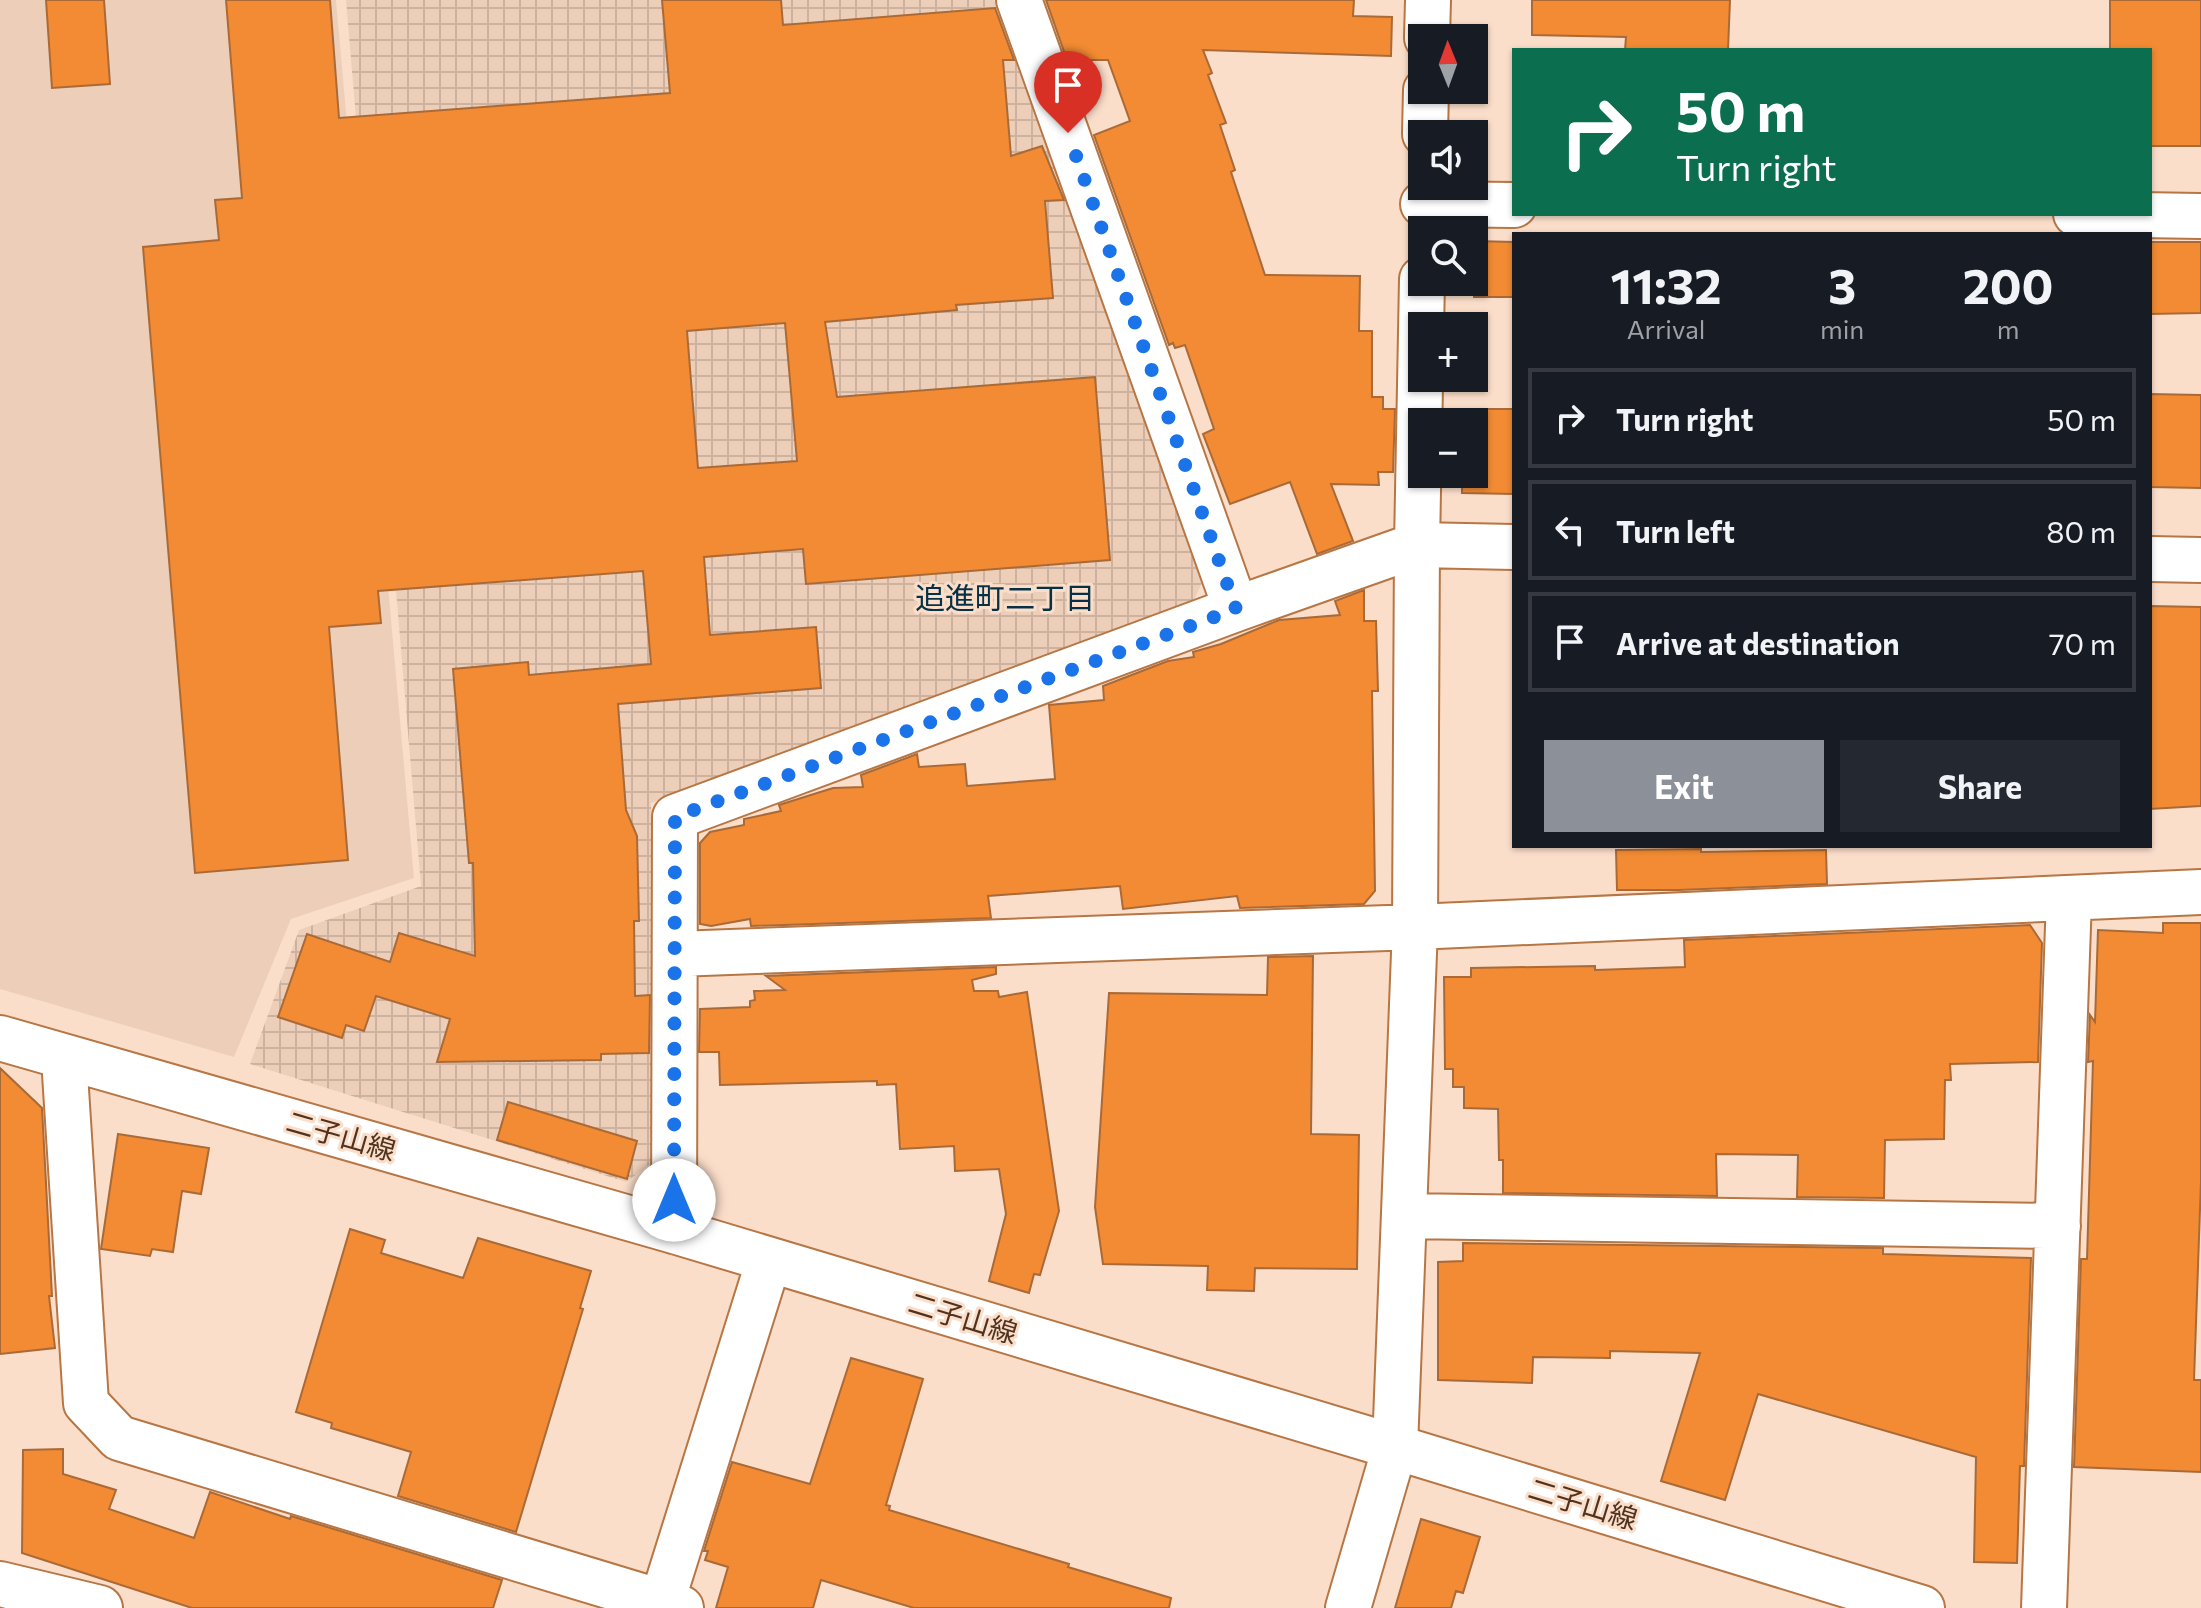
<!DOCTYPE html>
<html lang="en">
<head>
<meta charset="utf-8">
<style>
  :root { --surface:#171b24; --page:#242831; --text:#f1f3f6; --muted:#9ea1a6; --line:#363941; --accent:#8c9099 }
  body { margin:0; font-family:Commissioner,"Noto Sans JP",sans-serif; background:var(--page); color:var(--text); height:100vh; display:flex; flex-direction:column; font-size:30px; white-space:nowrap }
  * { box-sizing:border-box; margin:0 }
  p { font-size:26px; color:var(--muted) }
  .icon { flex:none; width:44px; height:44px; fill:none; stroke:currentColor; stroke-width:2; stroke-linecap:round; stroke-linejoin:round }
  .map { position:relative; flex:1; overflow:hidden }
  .sheet { position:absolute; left:1512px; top:232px; width:640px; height:616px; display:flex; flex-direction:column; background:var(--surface); border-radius:0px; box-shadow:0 2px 6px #0004 }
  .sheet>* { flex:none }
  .banner { position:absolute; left:1512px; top:48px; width:640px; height:168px; border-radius:0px; box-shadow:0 2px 6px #0004; background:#0b6e4f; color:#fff; overflow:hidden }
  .needle { width:52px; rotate:359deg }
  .controls { position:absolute; left:1408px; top:24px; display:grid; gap:16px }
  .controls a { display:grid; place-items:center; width:80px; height:80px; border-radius:0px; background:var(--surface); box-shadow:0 2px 6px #0004; font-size:40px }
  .pin { position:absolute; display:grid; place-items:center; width:68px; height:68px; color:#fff; margin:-82px -34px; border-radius:50% 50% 50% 0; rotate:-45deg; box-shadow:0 0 8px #0007 }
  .pin .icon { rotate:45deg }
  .me { position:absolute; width:88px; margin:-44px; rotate:0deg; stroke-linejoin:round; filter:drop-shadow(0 0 6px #0008) }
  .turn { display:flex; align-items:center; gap:28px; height:168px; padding:0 32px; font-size:36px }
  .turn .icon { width:104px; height:104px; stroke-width:2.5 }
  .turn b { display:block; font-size:56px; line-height:68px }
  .eta { display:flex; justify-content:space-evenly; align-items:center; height:136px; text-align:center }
  .eta b { font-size:48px; font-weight:700; line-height:56px }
  .button { display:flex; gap:16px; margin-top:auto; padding:16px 32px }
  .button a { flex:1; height:92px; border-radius:0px; background:var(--accent); color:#fff; font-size:32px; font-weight:700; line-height:92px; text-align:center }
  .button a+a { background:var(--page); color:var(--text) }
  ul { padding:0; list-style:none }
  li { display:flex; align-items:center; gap:24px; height:100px; margin:0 16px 12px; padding:0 16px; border:4px solid var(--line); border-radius:0px }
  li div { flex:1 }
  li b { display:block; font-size:30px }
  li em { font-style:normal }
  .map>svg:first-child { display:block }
  .built { fill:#edcfb9 }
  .industrial { fill:url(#industrial-grid) }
  .building { fill:#f28b33; stroke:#aa6a38; stroke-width:2; fill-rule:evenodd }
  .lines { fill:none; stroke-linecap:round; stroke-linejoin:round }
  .minor-casing { stroke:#b77644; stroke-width:48 }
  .minor { stroke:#fff; stroke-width:44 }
  .route { stroke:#1a73e8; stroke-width:14; stroke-dasharray:0 25.2 }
  .labels { text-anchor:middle; stroke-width:6; stroke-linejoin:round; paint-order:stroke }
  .street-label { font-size:28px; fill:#4f331e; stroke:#fbdeca }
  .neighbourhood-label { font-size:30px; fill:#053046; stroke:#fbdeca }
</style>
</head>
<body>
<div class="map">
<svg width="2201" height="1608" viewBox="0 0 2201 1608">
  <defs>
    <pattern id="industrial-grid" width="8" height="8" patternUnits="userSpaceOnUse" patternTransform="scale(2)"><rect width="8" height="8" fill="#edcfb9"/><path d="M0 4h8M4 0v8" fill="none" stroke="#cdb29f"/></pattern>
  </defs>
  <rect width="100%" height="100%" fill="#fbdeca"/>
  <path class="built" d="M 0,0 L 336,0 L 414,878 L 291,919 L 234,1057 L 0,989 Z"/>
  <path class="industrial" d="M 346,0 L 994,0 L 1003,20 L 1202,583 L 1193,602 L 651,803 L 656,1160 L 626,1182 L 250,1064 L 299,930 L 421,886 Z"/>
  <path class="building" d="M 46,0 L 104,0 L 110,84 L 52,88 Z
    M 226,0 L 330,0 L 339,118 L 670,93 L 662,0 L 781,0 L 783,25 L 995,8 L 1014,60 L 1003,60 L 1011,156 L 1042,146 L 1064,200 L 1045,201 L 1053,298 L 956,305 L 957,310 L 825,322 L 837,397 L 1095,377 L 1110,560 L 806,584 L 803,549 L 704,557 L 710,635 L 816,627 L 821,688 L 618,704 L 626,810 L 637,836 L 639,921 L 634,921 L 635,996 L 650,995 L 649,1053 L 601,1054 L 601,1060 L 437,1062 L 450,1019 L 376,996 L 364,1031 L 346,1025 L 342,1038 L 278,1017 L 307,934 L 390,962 L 399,933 L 475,956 L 473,863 L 469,863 L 453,669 L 528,662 L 529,675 L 651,664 L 643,571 L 378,591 L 381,623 L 329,627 L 348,860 L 195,873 L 143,247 L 219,240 L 215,200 L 242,198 ZM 785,323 L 797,461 L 698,468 L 687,331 Z
    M 1046,0 L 1354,0 L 1353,16 L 1392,17 L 1391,56 L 1203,50 L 1212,73 L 1208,75 L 1226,123 L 1220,125 L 1235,170 L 1231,172 L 1265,275 L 1360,276 L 1359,331 L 1372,331 L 1372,397 L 1383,397 L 1383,409 L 1395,409 L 1393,472 L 1378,472 L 1379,485 L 1331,484 L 1353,541 L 1317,554 L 1290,482 L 1230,504 L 1203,434 L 1214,429 L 1185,345 L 1175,348 L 1173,343 L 1169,345 L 1094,135 L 1130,121 L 1108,60 L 1067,60 Z
    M 1532,0 L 1730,0 L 1728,50 L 1625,50 L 1626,37 L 1532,35 Z
    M 2110,0 L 2201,0 L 2201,146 L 2150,146 L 2150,50 L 2110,50 Z
    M 1474,241 L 1514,242 L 1514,297 L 1474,297 Z
    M 2150,242 L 2201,242 L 2201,313 L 2150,314 Z
    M 2150,394 L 2201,395 L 2201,488 L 2150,487 Z
    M 1445,409 L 1514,409 L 1514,494 L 1462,493 L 1462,484 L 1455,484 L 1455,474 L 1474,474 L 1474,422 L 1444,422 Z
    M 1364,590 L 1364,621 L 1376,621 L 1378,691 L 1372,691 L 1375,891 L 1364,904 L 1240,908 L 1237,896 L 1123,909 L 1120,886 L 988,896 L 991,918 L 751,926 L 750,919 L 711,926 L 700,924 L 700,843 L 710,832 L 744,825 L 744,819 L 781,811 L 779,805 L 833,788 L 863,787 L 861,775 L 917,754 L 919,767 L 965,764 L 967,786 L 1055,779 L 1049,705 L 1104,700 L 1103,686 L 1168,661 L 1194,657 L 1193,652 L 1221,644 L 1279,620 L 1340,615 L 1335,601 Z
    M 2150,606 L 2201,607 L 2201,806 L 2150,809 Z
    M 1701,849 L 1701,852 L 1826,850 L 1827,884 L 1679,890 L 1617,890 L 1616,850 Z
    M 2163,923 L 2201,923 L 2201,1181 L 2194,1380 L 2201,1380 L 2201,1472 L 2074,1467 L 2081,1259 L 2087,1259 L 2093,1061 L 2088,1062 L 2090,1015 L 2095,1022 L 2098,930 L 2163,933 Z
    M 2030,925 L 2042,943 L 2038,1062 L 1950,1064 L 1951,1080 L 1945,1080 L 1944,1139 L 1885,1140 L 1884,1198 L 1797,1197 L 1798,1155 L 1716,1154 L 1717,1196 L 1503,1193 L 1503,1160 L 1499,1160 L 1498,1109 L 1464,1108 L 1464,1087 L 1453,1087 L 1453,1069 L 1445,1069 L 1444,977 L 1471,977 L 1471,968 L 1595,966 L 1595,970 L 1685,967 L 1684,940 Z
    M 1313,956 L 1311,1134 L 1359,1135 L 1357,1269 L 1255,1268 L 1254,1291 L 1207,1290 L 1208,1266 L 1103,1264 L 1095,1207 L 1109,993 L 1267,995 L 1268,957 Z
    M 996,967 L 996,974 L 972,980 L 974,991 L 998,991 L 999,997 L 1027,992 L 1059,1211 L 1040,1275 L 1034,1274 L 1029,1293 L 989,1281 L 1006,1214 L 999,1169 L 955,1171 L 954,1146 L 900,1149 L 896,1084 L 877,1085 L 877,1081 L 720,1085 L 719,1052 L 699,1052 L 700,1009 L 750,1007 L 750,1001 L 755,1000 L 754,991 L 785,990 L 766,976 Z
    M 0,1068 L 42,1108 L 52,1296 L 49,1296 L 55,1348 L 0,1354 Z
    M 508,1102 L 637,1141 L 627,1179 L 497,1140 Z
    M 118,1134 L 209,1148 L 201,1194 L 182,1191 L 173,1252 L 152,1249 L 150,1256 L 101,1249 Z
    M 350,1229 L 385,1240 L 381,1253 L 463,1278 L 478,1238 L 591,1271 L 580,1308 L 583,1309 L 516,1532 L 398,1496 L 411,1452 L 331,1428 L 332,1423 L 296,1412 Z
    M 1463,1243 L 1883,1248 L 1883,1254 L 2031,1258 L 2024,1466 L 2020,1466 L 2017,1563 L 1974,1562 L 1976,1457 L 1758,1394 L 1725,1500 L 1661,1481 L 1700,1353 L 1610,1351 L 1610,1358 L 1533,1357 L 1532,1383 L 1438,1380 L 1438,1262 L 1463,1261 Z
    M 851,1358 L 923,1379 L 886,1505 L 890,1506 L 889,1510 L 1069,1564 L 1068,1567 L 1171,1598 L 1169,1608 L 914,1608 L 821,1580 L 813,1608 L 716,1608 L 728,1567 L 705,1560 L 708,1551 L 704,1551 L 732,1462 L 810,1484 Z
    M 63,1449 L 63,1474 L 116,1490 L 109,1509 L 194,1538 L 210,1492 L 290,1519 L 291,1516 L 502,1580 L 493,1608 L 192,1608 L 22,1553 L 23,1450 Z
    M 1421,1519 L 1480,1537 L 1463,1593 L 1456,1591 L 1451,1608 L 1395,1608 Z"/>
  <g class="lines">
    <defs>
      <path id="minor" d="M 1019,0 L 1236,609
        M 1427,38 L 1428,0
        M 1425,134 L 1426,90
        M 1423,204 L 1514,205
        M 2076,214 L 2201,216
        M 2150,559 L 2201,560
        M 676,954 L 1415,927 L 2201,892
        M 0,1038 L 674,1231 L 1395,1447 L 1922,1608
        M 64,1058 L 86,1403 L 119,1438 L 681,1608
        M 1404,1216 L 2058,1226
        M 674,1231 L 675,817 L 1236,609 L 1417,545 L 1514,547
        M 0,1584 L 100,1608
        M 660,1608 L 769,1260
        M 1348,1608 L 1395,1447 L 1415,927 L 1417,545 L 1422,279
        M 2044,1608 L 2069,898"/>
    </defs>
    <use href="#minor" class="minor-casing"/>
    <use href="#minor" class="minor"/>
  </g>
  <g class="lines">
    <path class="route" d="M 674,1200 L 675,817 L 1236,609 L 1068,133"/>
  </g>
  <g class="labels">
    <g class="street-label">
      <text transform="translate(341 1136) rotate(16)" y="10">二子山線</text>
      <text transform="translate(963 1318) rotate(17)" y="10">二子山線</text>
      <text transform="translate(1583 1504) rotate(17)" y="10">二子山線</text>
    </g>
    <g class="neighbourhood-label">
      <text x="1005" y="609">追進町二丁目</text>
    </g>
  </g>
</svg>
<div class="controls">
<a><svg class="needle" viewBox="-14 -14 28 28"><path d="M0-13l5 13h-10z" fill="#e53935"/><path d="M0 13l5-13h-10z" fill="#9ea1a6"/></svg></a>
<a><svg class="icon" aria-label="sound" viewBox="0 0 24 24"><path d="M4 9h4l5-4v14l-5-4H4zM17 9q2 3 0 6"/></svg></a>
<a><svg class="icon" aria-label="search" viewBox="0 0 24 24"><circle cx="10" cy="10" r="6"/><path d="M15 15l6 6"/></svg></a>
<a>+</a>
<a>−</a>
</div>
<div class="pin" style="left:1068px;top:133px;background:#d93025"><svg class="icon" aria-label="arrive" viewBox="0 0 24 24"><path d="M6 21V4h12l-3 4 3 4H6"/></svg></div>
<svg class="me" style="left:674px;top:1200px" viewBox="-20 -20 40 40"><circle r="19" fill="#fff"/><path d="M0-13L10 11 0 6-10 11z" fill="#1a73e8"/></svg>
<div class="banner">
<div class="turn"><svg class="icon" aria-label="right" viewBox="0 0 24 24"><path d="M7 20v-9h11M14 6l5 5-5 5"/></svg><div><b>50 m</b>Turn right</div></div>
</div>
<section class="sheet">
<div class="eta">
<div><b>11:32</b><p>Arrival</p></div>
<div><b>3</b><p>min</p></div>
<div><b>200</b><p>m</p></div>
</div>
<ul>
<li><svg class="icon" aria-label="right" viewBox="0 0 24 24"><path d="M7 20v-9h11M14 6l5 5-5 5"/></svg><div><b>Turn right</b></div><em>50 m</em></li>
<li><svg class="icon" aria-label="left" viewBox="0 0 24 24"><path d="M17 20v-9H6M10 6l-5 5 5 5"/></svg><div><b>Turn left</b></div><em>80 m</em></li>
<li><svg class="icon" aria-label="arrive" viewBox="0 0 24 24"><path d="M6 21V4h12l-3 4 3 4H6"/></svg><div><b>Arrive at destination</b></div><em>70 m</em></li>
</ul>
<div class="button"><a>Exit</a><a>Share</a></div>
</section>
</div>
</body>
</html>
